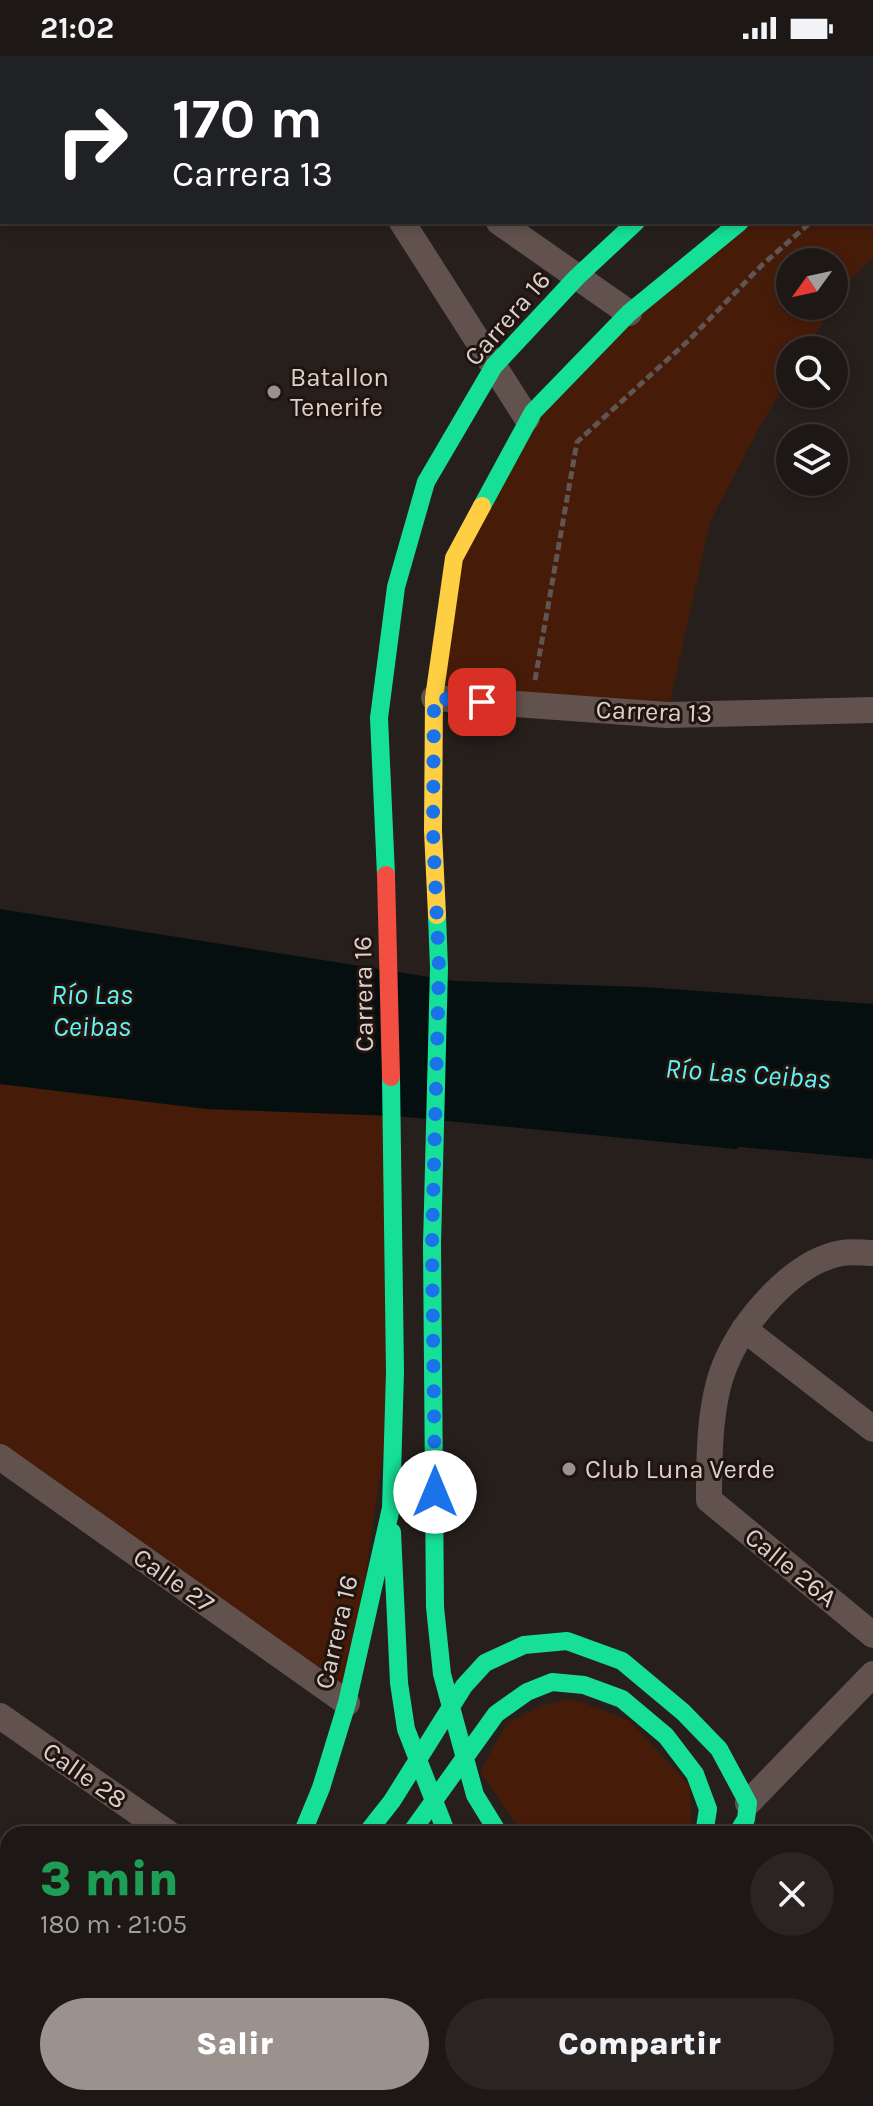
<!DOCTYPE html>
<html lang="es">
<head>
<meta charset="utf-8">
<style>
  :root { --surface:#1d1715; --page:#2a2422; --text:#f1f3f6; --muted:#a09fa0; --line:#3b3634; --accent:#9b928e }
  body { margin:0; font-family:Karla,sans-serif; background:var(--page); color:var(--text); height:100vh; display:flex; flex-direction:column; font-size:30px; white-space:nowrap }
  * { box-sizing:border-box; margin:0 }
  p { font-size:26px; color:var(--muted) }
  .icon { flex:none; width:44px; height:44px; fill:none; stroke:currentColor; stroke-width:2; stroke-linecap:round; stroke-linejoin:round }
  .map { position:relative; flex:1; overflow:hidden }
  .panel { position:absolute; left:0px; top:1770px; width:874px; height:280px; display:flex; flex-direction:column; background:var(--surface); border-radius:24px 24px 0 0; box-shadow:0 4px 12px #0003,0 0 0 2px var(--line) }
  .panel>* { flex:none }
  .guide { position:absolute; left:0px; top:0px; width:874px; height:168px; box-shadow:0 4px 12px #0003,0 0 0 2px var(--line); background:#202124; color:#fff; overflow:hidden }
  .needle { width:52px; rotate:237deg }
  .fabs { position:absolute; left:776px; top:192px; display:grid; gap:16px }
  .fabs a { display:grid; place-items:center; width:72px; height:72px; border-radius:50%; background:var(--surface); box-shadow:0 4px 12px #0003,0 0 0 2px var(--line); font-size:40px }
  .pin { position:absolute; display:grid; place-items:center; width:68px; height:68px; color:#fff; margin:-34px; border-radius:16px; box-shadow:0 4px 12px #0006 }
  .me { position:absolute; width:88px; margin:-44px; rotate:0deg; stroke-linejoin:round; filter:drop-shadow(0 0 6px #0008) }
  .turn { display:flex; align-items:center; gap:28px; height:168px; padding:0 40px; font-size:36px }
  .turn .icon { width:104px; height:104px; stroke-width:2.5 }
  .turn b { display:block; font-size:56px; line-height:68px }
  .round { display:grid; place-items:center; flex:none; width:84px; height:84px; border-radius:42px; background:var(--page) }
  .head { display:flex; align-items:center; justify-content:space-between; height:136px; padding:0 40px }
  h1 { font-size:48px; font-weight:800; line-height:60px; color:#1e9e55 }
  .cta { display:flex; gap:16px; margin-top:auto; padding:16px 40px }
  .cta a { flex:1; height:92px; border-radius:48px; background:var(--accent); color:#fff; font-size:32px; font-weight:800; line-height:92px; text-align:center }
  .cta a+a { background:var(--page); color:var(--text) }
  .status { display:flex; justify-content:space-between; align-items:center; height:56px; padding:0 40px; background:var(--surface); direction:ltr }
  .status svg { height:22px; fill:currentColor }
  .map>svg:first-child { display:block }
  .green { fill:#461c09 }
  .water { fill:#060f0f }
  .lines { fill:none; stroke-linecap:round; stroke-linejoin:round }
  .path { stroke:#615553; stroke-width:5; stroke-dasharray:8 4; stroke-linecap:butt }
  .street { stroke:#62524e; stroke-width:26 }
  .fast { stroke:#16e098; stroke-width:18 }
  .slow { stroke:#ffcf43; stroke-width:18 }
  .jam { stroke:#f24e42; stroke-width:18 }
  .route { stroke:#1a73e8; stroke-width:14; stroke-dasharray:0 25.2 }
  .poi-dot { fill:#9b928e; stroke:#21140f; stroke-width:3 }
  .labels { text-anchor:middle; stroke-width:6; stroke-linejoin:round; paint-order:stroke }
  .street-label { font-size:26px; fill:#dad0cc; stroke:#21140f }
  .poi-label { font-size:26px; fill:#dad0cc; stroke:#21140f; text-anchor:start }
  .water-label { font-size:28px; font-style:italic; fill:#62f2f7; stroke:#21140f }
</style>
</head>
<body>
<div class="status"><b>21:02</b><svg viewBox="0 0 49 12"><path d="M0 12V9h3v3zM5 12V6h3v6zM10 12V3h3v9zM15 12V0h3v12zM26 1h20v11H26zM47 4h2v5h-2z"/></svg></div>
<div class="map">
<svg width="873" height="2050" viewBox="0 0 873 2050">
  <rect width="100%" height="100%" fill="#271f1c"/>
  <path class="green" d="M 873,63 L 873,201 L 845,230 L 834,248 L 834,206 L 790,206 L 790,250 L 833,250 L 806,294 L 790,294 L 790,321 L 760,370 L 710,466 L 667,659 L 434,642 L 454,502 L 527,362 L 740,166 L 872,166 Z
    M 0,1028 L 207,1053 L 396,1060 L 395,1316 L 347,1647 L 0,1399 Z
    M 573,1643 L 629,1664 L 690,1730 L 692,1778 L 523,1778 L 480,1715 L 507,1667 L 543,1649 Z"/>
  <path class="water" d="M 0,853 L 455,925 L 645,931 L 873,948 L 873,1103 L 740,1091 L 736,1093 L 396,1060 L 207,1053 L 0,1028 Z"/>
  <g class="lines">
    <path class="path" d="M 872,113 L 873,112
      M 535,624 L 577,386 L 689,284 L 762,209 L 811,166"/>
    <path class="street" d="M 257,0 L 259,2
      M 402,166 L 527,362
      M 499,166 L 629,257
      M 434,642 L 667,659 L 873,654
      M 873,1197 C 863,1197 852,1195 842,1197 C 793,1205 743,1265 725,1309 C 709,1348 709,1402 709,1444 L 873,1579
      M 744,1273 L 873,1373
      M 0,1401 L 347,1647
      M 0,1660 L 169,1778
      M 748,1747 L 873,1618
      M 0,1881 L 8,1887
      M 866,1906 L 873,1897
      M 662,2042 L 673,2050
      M 511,2050 L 516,2042"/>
    <path class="fast" d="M 842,2 L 845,0
      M 872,63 L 873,62
      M 482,450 L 533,356 L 629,257 L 740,166
      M 386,819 L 379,662 L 396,531 L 426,426 L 494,310 L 577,221 L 636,166
      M 437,859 L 439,912 L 432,1189 L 435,1551 L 442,1618 L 475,1739 L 499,1778
      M 392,1476 L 399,1627 L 406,1673 L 447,1778
      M 302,1778 L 321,1732 L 347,1647 L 391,1452 L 395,1316 L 391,1021
      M 366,1778 L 392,1745 L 464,1630 L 485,1607 L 524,1589 L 567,1585 L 622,1605 L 683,1656 L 719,1693 L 748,1747 L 746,1763 L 737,1778
      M 410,1778 L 496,1658 L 527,1636 L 552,1626 L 584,1629 L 622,1643 L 666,1680 L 695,1718 L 708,1753 L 704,1778
      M 714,2042 L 724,2050
      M 788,2042 L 797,2050
      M 816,2042 L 819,2050
      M 251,2050 L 259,2042"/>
    <path class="slow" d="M 437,859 L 433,775 L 434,642 L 454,502 L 482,450
      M 155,2050 L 161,2042"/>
    <path class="jam" d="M 386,819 L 391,1021"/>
  </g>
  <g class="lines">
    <path class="route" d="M 435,1436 L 432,1189 L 439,912 L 433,775 L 434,642 L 482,646"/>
  </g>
  <g class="poi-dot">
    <circle cx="274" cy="336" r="8"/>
    <circle cx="569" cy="1413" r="8"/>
  </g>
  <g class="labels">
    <g class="street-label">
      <text transform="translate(507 262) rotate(-49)" y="9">Carrera 16</text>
      <text transform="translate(654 655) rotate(2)" y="9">Carrera 13</text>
      <text transform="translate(363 938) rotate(-91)" y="9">Carrera 16</text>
      <text transform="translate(791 1511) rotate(39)" y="9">Calle 26A</text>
      <text transform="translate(174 1524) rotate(35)" y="9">Calle 27</text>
      <text transform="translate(336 1576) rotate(-77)" y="9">Carrera 16</text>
      <text transform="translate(85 1719) rotate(35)" y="9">Calle 28</text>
    </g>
    <g class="poi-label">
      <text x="290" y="330">Batallon<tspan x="290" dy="30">Tenerife</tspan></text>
      <text x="585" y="1422">Club Luna Verde</text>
    </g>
    <g class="water-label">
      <text x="92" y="948">Río Las<tspan x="92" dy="32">Ceibas</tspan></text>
      <text transform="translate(748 1017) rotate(4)" y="10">Río Las Ceibas</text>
    </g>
  </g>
</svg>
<div class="fabs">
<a><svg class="needle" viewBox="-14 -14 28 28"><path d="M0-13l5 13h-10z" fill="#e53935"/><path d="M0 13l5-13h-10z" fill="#a09fa0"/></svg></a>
<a><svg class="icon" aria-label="search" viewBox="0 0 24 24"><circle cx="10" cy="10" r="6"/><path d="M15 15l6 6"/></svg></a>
<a><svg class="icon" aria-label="layers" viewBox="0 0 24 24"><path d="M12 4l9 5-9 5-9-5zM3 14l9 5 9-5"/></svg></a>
</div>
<div class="pin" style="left:482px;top:646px;background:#d93025"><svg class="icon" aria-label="arrive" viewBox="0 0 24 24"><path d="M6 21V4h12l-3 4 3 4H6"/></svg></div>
<svg class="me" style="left:435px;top:1436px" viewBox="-20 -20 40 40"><circle r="19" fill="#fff"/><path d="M0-13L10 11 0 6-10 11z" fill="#1a73e8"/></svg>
<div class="guide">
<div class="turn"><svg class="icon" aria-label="right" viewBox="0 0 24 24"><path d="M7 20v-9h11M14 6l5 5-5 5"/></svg><div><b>170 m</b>Carrera 13</div></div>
</div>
<section class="panel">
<div class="head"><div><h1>3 min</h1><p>180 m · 21:05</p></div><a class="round"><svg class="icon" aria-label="close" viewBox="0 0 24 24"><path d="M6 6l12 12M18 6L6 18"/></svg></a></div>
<div class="cta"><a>Salir</a><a>Compartir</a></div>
</section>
</div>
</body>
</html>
